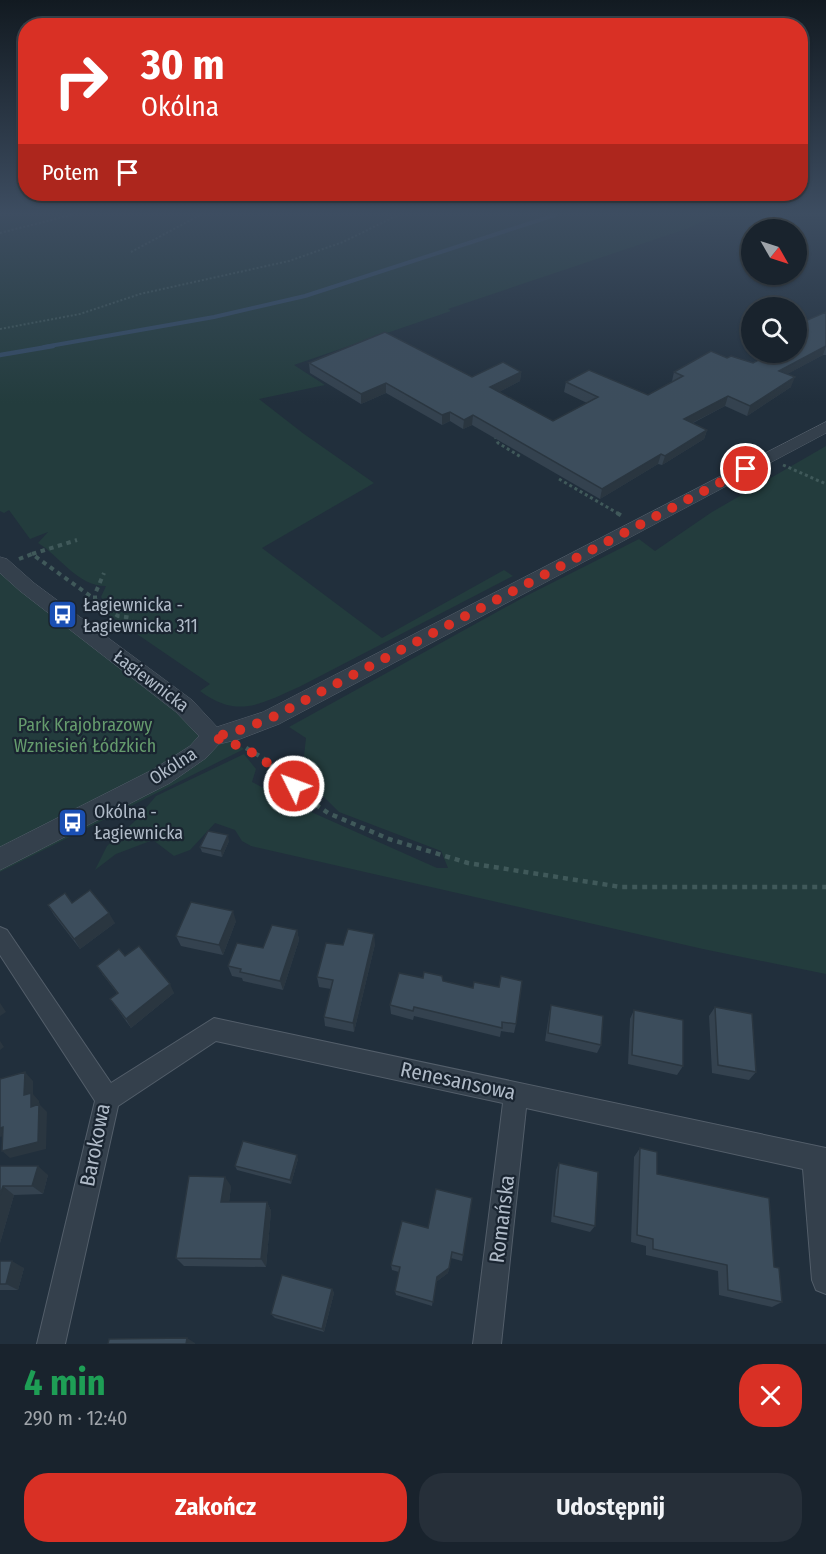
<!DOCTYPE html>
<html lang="pl">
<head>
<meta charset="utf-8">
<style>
  :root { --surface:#19232d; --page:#262f39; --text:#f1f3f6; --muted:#9fa4aa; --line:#374049; --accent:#d93025 }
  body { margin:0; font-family:"Fira Sans Condensed",sans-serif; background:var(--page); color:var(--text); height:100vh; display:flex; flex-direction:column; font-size:22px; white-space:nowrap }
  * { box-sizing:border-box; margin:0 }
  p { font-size:20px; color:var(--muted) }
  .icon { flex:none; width:33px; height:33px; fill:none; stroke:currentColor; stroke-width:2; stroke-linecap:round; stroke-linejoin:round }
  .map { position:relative; height:1344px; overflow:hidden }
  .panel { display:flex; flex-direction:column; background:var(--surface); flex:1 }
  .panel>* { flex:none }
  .guide { position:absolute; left:18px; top:18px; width:790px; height:183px; border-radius:24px; box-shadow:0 2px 4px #0004,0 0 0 2px var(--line); background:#d93025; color:#fff; overflow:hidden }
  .needle { width:39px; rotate:129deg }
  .tools { position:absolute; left:741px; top:219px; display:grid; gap:12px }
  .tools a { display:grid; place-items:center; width:66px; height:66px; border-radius:50%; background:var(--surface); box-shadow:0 2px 4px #0004,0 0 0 2px var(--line); font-size:30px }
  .pin { position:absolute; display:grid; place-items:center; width:51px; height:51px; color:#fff; margin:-26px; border:3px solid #fff; border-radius:50%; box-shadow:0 2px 6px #0007 }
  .me { position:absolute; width:66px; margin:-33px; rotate:312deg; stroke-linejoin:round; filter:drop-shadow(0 0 4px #0008) }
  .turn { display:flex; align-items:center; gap:21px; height:126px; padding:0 24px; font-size:27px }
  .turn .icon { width:78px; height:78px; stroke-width:2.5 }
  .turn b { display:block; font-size:42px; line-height:51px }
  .then { display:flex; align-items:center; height:57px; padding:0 24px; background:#0003; gap:12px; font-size:22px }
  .round { display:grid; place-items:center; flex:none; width:63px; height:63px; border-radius:24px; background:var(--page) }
  .summary { display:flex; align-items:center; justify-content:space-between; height:102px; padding:0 24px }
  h1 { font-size:36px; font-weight:700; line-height:45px; color:#1e9e55 }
  .primary-button { display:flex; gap:12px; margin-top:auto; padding:12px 24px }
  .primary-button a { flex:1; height:69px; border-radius:24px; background:var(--accent); color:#fff; font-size:24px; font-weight:700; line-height:69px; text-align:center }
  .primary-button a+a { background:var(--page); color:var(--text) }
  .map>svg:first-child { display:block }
  .green { fill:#233c3d }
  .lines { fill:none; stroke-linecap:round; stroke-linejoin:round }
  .stream-far1 { stroke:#334b65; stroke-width:4 }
  .stream { stroke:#334b65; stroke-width:4.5 }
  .minor-casing { stroke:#535e6a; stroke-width:2 }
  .tertiary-casing { stroke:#535e6a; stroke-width:1 }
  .path-far3 { stroke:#40595a; stroke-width:2; stroke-dasharray:2 2; stroke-linecap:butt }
  .path-far2 { stroke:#40595a; stroke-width:3; stroke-dasharray:3 3; stroke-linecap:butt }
  .path-far1 { stroke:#40595a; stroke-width:4; stroke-dasharray:4.5 4.5; stroke-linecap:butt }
  .path { stroke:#40595a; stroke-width:4.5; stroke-dasharray:5 5; stroke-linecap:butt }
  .minor { fill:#34404c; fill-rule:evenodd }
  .tertiary { fill:#34404c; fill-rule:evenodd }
  .wall { fill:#34424f }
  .shaded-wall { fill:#2a3640 }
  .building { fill:#3c4d5c; stroke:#2a3640; stroke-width:1.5 }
  .route { stroke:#d93025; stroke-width:10; stroke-dasharray:0 18 }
  .labels { text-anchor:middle; stroke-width:4.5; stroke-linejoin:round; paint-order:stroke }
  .poi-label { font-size:18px; fill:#b0bbc8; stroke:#1a2531; text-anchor:start }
  .street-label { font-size:18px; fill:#b0bbc8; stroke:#1a2531 }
  .park-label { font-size:18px; fill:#659b6d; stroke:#1a2531 }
  .near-street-label { font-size:21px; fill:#b0bbc8; stroke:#1a2531 }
</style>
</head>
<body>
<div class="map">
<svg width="826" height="1344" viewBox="0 0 826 1344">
  <rect width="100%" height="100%" fill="#212f3c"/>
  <path class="green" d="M 0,215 L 717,215 L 689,228 L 448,309 L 451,311 L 294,365 L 325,385 L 259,399 L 304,434 L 374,483 L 262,548 L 382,638 L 504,570 L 513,576 L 299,687 C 260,704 238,719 200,691 L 210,684 L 96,606 L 104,601 L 101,597 L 106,586 C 77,586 61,557 38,543 L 48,532 L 30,539 L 9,510 L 4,513 L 0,511 Z
    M 826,446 L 826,974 L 703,949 L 251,846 L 242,841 L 235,830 L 215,823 L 190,850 L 174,856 L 153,840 L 116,854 L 95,870 L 107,846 L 134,822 L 156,796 L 244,754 L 256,769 L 252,782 L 300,807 L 437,868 L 448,868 L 441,851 L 339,812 L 310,783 L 303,765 L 306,738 L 289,727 L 526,596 L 639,539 L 655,551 L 712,512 Z
    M 0,569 L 244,749 L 0,872 Z"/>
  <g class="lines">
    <path class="stream-far1" d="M 44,347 L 214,317 L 305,296 L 555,215"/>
    <path class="stream" d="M 0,355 L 53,346"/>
    <defs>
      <path id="minor" d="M 0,927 L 7,930 L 111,1083 L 214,1018 L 826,1148 L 826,1294 L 816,1290 L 812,1280 L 803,1169 L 526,1108 L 501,1344 L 473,1344 L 503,1103 L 216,1041 L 118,1106 L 65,1344 L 37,1344 L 95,1101 L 0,955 Z"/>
      <path id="tertiary" d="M 826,422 L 826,433 L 279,724 L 240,739 L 219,744 L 206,758 L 170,783 L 0,870 L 0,847 L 154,769 L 190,746 L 199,736 L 176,712 L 20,591 L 0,573 L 0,557 L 7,559 L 34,583 L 192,700 L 217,727 L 263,712 Z"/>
    </defs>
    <use href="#minor" class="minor-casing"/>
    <use href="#tertiary" class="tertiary-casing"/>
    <path class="path-far3" d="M 0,233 L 71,215
      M 131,252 L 200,215
      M 0,329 L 80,314 L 140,294 L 289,261 L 343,242 L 398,215"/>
    <path class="path-far2" d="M 495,436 L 498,443 L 521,457
      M 783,465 L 826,484
      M 559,479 L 619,514"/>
    <path class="path-far1" d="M 617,513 L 622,516
      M 32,554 L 77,540
      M 19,559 L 32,554 L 118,616 L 133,618
      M 95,600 L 95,594 L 104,573"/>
    <path class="path" d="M 246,748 L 263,758 L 309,800 L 328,813 L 389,839 L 468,863 L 621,887 L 826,887"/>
    <use href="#minor" class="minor"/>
    <use href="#tertiary" class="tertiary"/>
  </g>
  <path class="wall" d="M 826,312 L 826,355 L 823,355 L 787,374 L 791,387 L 747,416 L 725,406 L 693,423 L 707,430 L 704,439 L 662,465 L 658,464 L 600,499 L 472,425 L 463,429 L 450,421 L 442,425 L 386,393 L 361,404 L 310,373 L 309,363 L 472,377 L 521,372 L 520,381 L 499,392 L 553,421 L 587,403 L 564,392 L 566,382 L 648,395 L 673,382 L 672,381 L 674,372 L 727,358 L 753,363 L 796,352 L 796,325 Z
    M 229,841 L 222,857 L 202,852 L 200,847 Z
    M 72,903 L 115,923 L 80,949 L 54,915 L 48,905 Z
    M 236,921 L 223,955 L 181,946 L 176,936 Z
    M 297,930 L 299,940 L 283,990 L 243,981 L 242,978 L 232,976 L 228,966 Z
    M 375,944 L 354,1032 L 325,1026 L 324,1017 L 331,989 L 319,987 L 317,977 L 343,945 Z
    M 125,956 L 174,993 L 131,1028 L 110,999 L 117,993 L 103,975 L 97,966 Z
    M 423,978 L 443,981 L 516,1024 L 514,1033 L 501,1031 L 500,1037 L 414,1016 L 413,1020 L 391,1014 L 390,1005 Z
    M 551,1005 L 601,1045 L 597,1053 L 545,1041 L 549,1014 Z
    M 715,1007 L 756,1072 L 749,1080 L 712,1073 L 709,1016 Z
    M 634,1010 L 683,1066 L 677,1075 L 628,1064 L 630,1019 Z
    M 640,1148 L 657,1174 L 774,1267 L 782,1302 L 772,1307 L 719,1295 L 718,1271 L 646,1255 L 646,1246 L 631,1242 L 634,1157 Z
    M 298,1159 L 291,1184 L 237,1170 L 235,1166 Z
    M 559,1163 L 595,1226 L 590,1232 L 551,1222 L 556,1170 Z
    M 0,1166 L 48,1175 L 43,1194 L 14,1195 L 0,1243 Z
    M 231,1186 L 229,1202 L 267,1202 L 271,1211 L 266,1267 L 184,1266 L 176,1258 Z
    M 472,1198 L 462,1261 L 451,1258 L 448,1273 L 436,1282 L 432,1306 L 396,1295 L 395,1291 L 399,1272 L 392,1270 L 391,1265 L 428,1228 Z
    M 0,1261 L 24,1268 L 18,1290 L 0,1290 Z
    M 332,1289 L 334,1293 L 324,1332 L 275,1318 L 271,1314 Z"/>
  <path class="shaded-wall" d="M 826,346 L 823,355 L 776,380 L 779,371 Z
    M 521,372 L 520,381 L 490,397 L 490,387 Z
    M 795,377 L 791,387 L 747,416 L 750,406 Z
    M 386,383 L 386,393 L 361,404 L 361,394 Z
    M 728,396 L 725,406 L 682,428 L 684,419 Z
    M 450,412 L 450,421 L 442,425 L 442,415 Z
    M 473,415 L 472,425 L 463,429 L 464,420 Z
    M 707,430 L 704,439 L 662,465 L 665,456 Z
    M 661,454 L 658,464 L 600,499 L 602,489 Z
    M 228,835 L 229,841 L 222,857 L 221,851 Z
    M 233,911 L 236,921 L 223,955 L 219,945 Z
    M 109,913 L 115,923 L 80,949 L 74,939 Z
    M 297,930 L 299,940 L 283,990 L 280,981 Z
    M 374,934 L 375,944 L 354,1032 L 353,1023 Z
    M 170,984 L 174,993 L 131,1028 L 126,1019 Z
    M 0,1003 L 6,1012 L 0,1016 Z
    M 0,1041 L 4,1047 L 0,1050 Z
    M 25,1072 L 33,1081 L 33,1094 L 39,1101 L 39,1108 L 39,1104 L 47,1112 L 46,1149 L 10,1158 L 2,1151 L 31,1107 L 24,1095 Z
    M 3,1127 L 12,1134 L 0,1137 L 0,1128 Z
    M 297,1155 L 298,1159 L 291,1184 L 290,1180 Z
    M 38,1166 L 48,1175 L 43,1194 L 32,1186 Z
    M 225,1177 L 231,1186 L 228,1211 L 221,1202 Z
    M 3,1186 L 14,1195 L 0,1243 L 0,1195 Z
    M 267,1202 L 271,1211 L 266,1267 L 261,1259 Z
    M 12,1261 L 24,1268 L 18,1290 L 6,1284 Z
    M 449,1268 L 448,1273 L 436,1282 L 432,1306 L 437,1277 Z
    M 332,1289 L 334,1293 L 324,1332 L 322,1329 Z
    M 187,1338 L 195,1343 L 195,1344 L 186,1344 Z"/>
  <path class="building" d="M 826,312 L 826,346 L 779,371 L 795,377 L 750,406 L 728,396 L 684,419 L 707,430 L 665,456 L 661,454 L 602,489 L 473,415 L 464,420 L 450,412 L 442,415 L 386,383 L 361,394 L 309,363 L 385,332 L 472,377 L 503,362 L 521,372 L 490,387 L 553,421 L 598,397 L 566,382 L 589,370 L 648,395 L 683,376 L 674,372 L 711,351 L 727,358 L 731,356 L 753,363 L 774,352 L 796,352 L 796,341 L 798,340 L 796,339 L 796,325 Z
    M 208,831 L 228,835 L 221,851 L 200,847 Z
    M 90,890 L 109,913 L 74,939 L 48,905 L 65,893 L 72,903 Z
    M 191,902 L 233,911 L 219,945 L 176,936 Z
    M 272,925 L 297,930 L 280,981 L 240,972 L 241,969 L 228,966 L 237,943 L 263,948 Z
    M 348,929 L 374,934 L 353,1023 L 324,1017 L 333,980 L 317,977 L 326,943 L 343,945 Z
    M 139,946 L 170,984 L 126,1019 L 110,999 L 118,993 L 97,966 L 119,949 L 125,956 Z
    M 424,972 L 442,976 L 443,981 L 473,988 L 474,982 L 499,987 L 501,976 L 522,981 L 516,1024 L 502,1022 L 502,1028 L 414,1007 L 413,1011 L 390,1005 L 399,973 L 423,978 Z
    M 551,1005 L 603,1016 L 601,1045 L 548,1033 Z
    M 715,1007 L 752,1014 L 756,1072 L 718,1065 Z
    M 634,1010 L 683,1020 L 683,1066 L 632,1055 Z
    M 25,1072 L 24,1095 L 31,1093 L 31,1107 L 39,1104 L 38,1142 L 2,1151 L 3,1127 L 0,1128 L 0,1079 Z
    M 243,1141 L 297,1155 L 290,1180 L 235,1166 Z
    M 640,1148 L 657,1152 L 657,1174 L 769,1198 L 774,1267 L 779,1268 L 782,1302 L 728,1290 L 727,1265 L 653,1249 L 653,1239 L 637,1235 Z
    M 559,1163 L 598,1172 L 595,1226 L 554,1216 Z
    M 0,1166 L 38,1166 L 32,1186 L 3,1186 L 0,1195 Z
    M 189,1176 L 225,1177 L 221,1202 L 267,1202 L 261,1259 L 176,1258 Z
    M 436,1189 L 472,1198 L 463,1255 L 452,1252 L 449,1268 L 437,1277 L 433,1302 L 395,1291 L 400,1267 L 391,1265 L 402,1221 L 428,1228 Z
    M 0,1261 L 12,1261 L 6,1284 L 0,1284 Z
    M 282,1275 L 332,1289 L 322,1329 L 271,1314 Z
    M 187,1338 L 186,1344 L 108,1344 L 109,1339 Z"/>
  <linearGradient id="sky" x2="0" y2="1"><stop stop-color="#121a21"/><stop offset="0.53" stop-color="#3d4d61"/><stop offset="1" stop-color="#3d4d61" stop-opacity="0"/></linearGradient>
  <rect width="826" height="403" fill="url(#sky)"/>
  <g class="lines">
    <path class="route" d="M 294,786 C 264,759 252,748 212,737 L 232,733 L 271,718 L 746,469"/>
  </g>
  <defs>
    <symbol id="bus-square" viewBox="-11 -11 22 22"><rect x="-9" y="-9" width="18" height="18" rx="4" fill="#1a4fb4" stroke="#1a2531"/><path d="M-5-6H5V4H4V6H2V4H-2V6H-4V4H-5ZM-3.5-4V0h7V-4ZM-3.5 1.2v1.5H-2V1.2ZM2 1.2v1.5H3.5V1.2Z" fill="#fff"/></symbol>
  </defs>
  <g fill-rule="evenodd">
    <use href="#bus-square" x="46" y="598" width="33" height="33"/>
    <use href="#bus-square" x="56" y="806" width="33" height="33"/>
  </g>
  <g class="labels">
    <g class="poi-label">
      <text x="83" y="611">Łagiewnicka -<tspan x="83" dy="21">Łagiewnicka 311</tspan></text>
      <text x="94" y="818">Okólna -<tspan x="94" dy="21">Łagiewnicka</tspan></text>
    </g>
    <g class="street-label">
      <text transform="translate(151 681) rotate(37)" y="6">Łagiewnicka</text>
      <text transform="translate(173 766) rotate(-33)" y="6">Okólna</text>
    </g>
    <g class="park-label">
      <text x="85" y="731">Park Krajobrazowy<tspan x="85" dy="21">Wzniesień Łódzkich</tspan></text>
    </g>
    <g class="near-street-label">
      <text transform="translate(458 1081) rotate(12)" y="7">Renesansowa</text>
      <text transform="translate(95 1145) rotate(-79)" y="7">Barokowa</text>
      <text transform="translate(502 1219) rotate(-83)" y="7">Romańska</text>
    </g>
  </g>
</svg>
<div class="tools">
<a><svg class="needle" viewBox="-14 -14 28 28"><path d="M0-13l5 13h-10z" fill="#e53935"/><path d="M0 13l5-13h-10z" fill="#9fa4aa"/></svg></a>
<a><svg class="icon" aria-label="search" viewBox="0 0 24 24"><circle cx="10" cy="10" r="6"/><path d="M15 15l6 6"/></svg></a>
</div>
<div class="pin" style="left:746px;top:469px;background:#d93025"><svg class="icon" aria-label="arrive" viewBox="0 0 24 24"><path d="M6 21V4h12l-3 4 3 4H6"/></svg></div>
<svg class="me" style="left:294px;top:786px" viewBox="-20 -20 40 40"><circle r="17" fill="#d93025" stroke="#fff" stroke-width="3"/><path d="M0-11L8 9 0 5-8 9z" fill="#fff"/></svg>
<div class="guide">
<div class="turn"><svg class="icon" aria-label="right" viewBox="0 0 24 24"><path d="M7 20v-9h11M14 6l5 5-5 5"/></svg><div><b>30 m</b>Okólna</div></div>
<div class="then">Potem<svg class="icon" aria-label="arrive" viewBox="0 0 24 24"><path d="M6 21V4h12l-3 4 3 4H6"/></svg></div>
</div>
</div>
<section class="panel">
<div class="summary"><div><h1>4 min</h1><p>290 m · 12:40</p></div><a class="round" style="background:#d93025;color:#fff"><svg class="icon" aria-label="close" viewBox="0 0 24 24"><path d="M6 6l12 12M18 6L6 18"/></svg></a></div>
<div class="primary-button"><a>Zakończ</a><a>Udostępnij</a></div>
</section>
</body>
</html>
